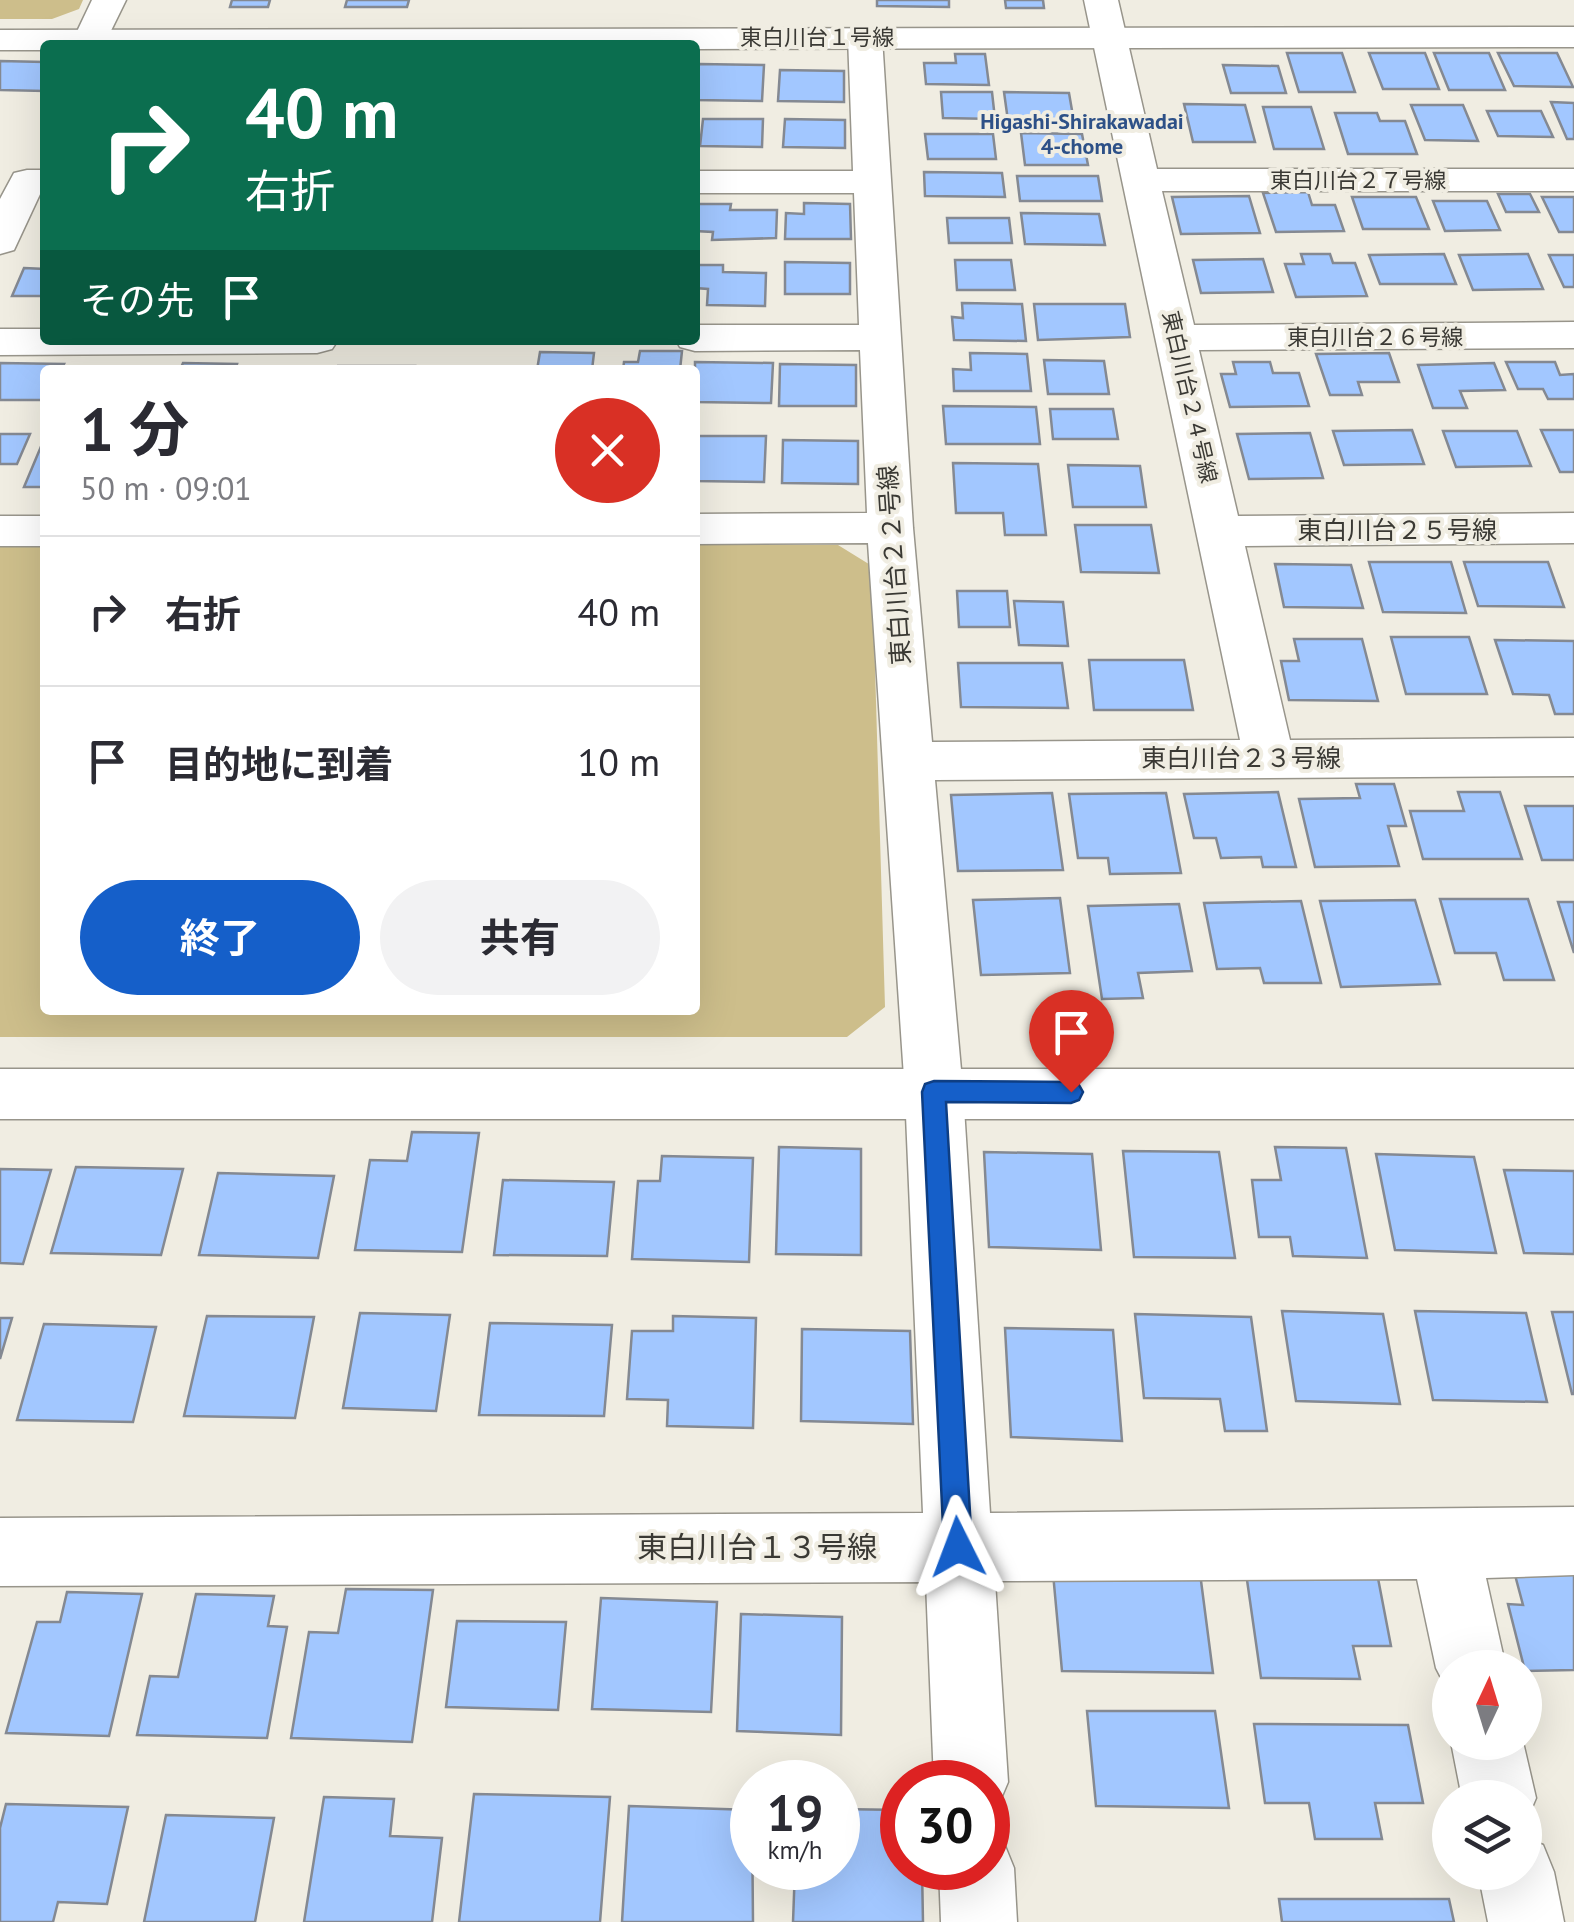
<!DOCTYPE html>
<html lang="ja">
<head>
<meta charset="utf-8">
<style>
  :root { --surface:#fff; --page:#f2f2f3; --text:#2b2b33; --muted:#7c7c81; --line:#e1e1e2; --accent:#155fc9 }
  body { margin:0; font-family:"PT Sans","Noto Sans JP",sans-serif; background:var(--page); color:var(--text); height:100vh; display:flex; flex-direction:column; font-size:38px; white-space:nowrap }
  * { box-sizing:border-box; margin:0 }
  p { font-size:32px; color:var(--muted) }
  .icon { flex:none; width:55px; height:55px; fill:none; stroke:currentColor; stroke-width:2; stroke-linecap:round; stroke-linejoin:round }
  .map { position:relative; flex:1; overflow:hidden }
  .panel { position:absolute; left:40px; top:365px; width:660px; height:650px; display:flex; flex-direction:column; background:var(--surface); border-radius:10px; box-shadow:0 10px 40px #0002 }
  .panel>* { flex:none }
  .hud { position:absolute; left:40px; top:40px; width:660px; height:305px; border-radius:10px; box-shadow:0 10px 40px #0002; background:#0b6e4f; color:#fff; overflow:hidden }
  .needle { width:65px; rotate:4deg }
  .buttons { position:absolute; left:1432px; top:1650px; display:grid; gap:20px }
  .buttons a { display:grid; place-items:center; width:110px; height:110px; border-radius:50%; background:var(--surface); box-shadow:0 10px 40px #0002; font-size:50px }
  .speed { position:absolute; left:730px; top:1760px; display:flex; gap:20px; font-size:50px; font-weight:700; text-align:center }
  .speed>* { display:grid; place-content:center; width:130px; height:130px; border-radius:50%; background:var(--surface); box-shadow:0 10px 40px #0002; line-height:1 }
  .speed small { font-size:25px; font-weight:400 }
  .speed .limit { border:15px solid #d22; background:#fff; color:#111 }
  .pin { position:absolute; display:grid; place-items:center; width:85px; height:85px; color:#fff; margin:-102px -42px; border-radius:50% 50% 50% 0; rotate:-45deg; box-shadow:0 0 10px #0007 }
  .pin .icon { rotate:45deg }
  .me { position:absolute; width:110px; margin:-55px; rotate:357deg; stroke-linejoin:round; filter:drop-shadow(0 0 8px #0008) }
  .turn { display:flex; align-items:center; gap:35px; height:210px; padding:0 40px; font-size:45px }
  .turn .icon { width:130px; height:130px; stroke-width:2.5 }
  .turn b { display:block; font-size:70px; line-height:85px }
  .then { display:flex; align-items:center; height:95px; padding:0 40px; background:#0003; gap:20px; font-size:38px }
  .round { display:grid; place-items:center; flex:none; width:105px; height:105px; border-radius:52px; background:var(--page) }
  .headline { display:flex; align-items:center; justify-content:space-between; height:170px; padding:0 40px }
  h1 { font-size:60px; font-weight:700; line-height:75px }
  .button { display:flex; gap:20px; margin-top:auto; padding:20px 40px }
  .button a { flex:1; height:115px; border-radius:60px; background:var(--accent); color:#fff; font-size:40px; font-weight:700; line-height:115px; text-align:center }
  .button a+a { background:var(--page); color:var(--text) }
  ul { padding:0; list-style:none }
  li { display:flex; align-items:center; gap:30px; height:150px; padding:0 40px; border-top:2px solid var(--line) }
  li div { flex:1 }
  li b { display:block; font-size:38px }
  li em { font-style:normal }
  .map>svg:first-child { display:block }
  .green { fill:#cdbe8b }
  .building { fill:#a2c7ff; stroke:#848992; stroke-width:2.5 }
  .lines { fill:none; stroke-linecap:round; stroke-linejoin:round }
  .minor-casing { stroke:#98958b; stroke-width:3 }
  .tertiary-casing { stroke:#98958b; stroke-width:3 }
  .minor { fill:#fff; fill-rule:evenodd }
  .tertiary { fill:#fff; fill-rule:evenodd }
  .route { fill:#155fc9; stroke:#0e3e83; stroke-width:2.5 }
  .labels { text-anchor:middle; stroke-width:8; stroke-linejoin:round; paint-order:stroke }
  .far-street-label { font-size:22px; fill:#3a3934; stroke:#f0ede2 }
  .far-neighbourhood-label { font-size:22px; font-weight:bold; fill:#2d5087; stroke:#f0ede2 }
  .street-label { font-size:25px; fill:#3a3934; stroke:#f0ede2 }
  .near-street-label { font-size:30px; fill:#3a3934; stroke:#f0ede2 }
</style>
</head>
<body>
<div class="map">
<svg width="1574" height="1922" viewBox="0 0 1574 1922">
  <rect width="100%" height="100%" fill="#f0ede2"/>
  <path class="green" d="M 0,0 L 83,0 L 79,9 L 52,19 L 0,19 Z
    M 695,545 L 838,545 L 872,566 L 885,1007 L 847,1037 L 0,1037 L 0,546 L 45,546 L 45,1010 L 695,1010 Z"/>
  <path class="building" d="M 232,0 L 270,0 L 268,7 L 230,7 Z
    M 347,0 L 409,0 L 407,7 L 345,7 Z
    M 877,0 L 949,0 L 949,7 L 877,6 Z
    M 1005,0 L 1043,0 L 1044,8 L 1006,8 Z
    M 1287,53 L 1342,53 L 1355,92 L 1299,92 Z
    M 1369,53 L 1425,53 L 1439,89 L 1383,89 Z
    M 1434,53 L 1489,53 L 1505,90 L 1449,90 Z
    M 1498,53 L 1557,53 L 1573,87 L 1514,86 Z
    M 955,54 L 985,54 L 989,85 L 926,84 L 924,63 L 956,63 Z
    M 0,61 L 45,62 L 45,91 L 0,90 Z
    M 699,64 L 764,65 L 762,101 L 695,100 Z
    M 1223,65 L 1278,66 L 1286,93 L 1231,93 Z
    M 780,70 L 844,71 L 844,102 L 778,101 Z
    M 941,92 L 992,92 L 995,119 L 943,118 Z
    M 1004,92 L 1069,93 L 1074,122 L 1008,121 Z
    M 1551,102 L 1574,103 L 1574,139 L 1567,139 Z
    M 1184,104 L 1245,105 L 1255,142 L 1193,142 Z
    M 1411,105 L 1463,105 L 1478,141 L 1425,140 Z
    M 1263,107 L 1311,107 L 1324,149 L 1274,149 Z
    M 1487,111 L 1541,111 L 1553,137 L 1498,136 Z
    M 1335,113 L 1377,113 L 1380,121 L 1405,121 L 1417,154 L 1348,154 Z
    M 703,119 L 763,119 L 762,147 L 700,146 Z
    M 785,119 L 845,120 L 845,148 L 783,147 Z
    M 1021,133 L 1082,134 L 1088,165 L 1025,165 Z
    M 925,134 L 993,134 L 996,159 L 928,159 Z
    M 924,172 L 1002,173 L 1005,197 L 925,196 Z
    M 1017,176 L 1098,176 L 1102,201 L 1020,201 Z
    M 1308,192 L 1312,205 L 1335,205 L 1344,231 L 1276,232 L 1263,193 Z
    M 1498,194 L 1530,194 L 1539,212 L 1506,212 Z
    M 1249,196 L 1260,233 L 1181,234 L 1172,197 Z
    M 1352,197 L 1416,197 L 1429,229 L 1363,229 Z
    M 1542,197 L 1574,197 L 1574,232 L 1559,232 Z
    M 1433,201 L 1487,201 L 1500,230 L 1445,231 Z
    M 804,203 L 850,204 L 851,239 L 785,239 L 786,213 L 804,214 Z
    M 695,204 L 731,204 L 730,210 L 777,210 L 776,238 L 712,240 L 713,232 L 695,231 Z
    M 1021,213 L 1099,214 L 1105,245 L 1025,244 Z
    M 947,218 L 1009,218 L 1012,243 L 949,243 Z
    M 1301,254 L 1330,254 L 1333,263 L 1355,263 L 1367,296 L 1296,297 L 1285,264 L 1304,264 Z
    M 1444,254 L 1456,284 L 1380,284 L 1369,255 Z
    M 1528,254 L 1543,289 L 1473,290 L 1459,255 Z
    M 1549,255 L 1574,255 L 1574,287 L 1564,287 Z
    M 1263,259 L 1273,292 L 1201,293 L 1193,260 Z
    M 955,260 L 1011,260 L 1015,290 L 957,290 Z
    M 785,262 L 850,263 L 850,294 L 785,294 Z
    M 695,265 L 723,265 L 723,272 L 766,273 L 765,306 L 707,305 L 708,289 L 695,288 Z
    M 24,268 L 45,269 L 45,296 L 12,296 Z
    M 962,303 L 1022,304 L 1026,341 L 954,340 L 952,317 L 963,318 Z
    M 1034,304 L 1125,304 L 1130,337 L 1038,340 Z
    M 640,351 L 682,351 L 680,370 L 623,370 L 624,362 L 638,362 Z
    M 540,352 L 594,353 L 592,370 L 537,370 Z
    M 970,353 L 1027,354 L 1031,391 L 954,391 L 953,369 L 971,370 Z
    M 1389,353 L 1399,382 L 1358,382 L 1362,395 L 1330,395 L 1316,354 Z
    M 1044,360 L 1104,361 L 1109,394 L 1048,394 Z
    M 695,362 L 773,363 L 771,403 L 695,402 Z
    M 1233,362 L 1270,362 L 1273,373 L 1299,373 L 1309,406 L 1230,407 L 1221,374 L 1236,374 Z
    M 1506,362 L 1555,362 L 1560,375 L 1574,374 L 1574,399 L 1548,399 L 1543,389 L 1518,389 Z
    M 0,363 L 64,364 L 61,370 L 45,370 L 45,400 L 0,400 Z
    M 183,363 L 237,364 L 235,370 L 180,370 Z
    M 1494,363 L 1505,390 L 1460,391 L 1467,408 L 1433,408 L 1418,365 Z
    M 780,364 L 856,365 L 856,406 L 779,406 Z
    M 338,366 L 415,366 L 414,370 L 337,370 Z
    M 943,406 L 1036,407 L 1040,444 L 946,444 Z
    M 1050,409 L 1113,409 L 1118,439 L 1053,439 Z
    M 1412,430 L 1424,464 L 1344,465 L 1333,431 Z
    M 1541,430 L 1574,430 L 1574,472 L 1560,472 Z
    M 1443,431 L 1517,431 L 1531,466 L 1456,467 Z
    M 1310,433 L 1323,478 L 1249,479 L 1237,434 Z
    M 0,434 L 30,434 L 17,464 L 0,464 Z
    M 695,436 L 766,436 L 764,482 L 695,481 Z
    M 45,437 L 45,487 L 24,487 Z
    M 783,440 L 858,441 L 858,484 L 782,483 Z
    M 953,463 L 1038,464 L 1046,535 L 1005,535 L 1003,513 L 956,513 Z
    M 1068,465 L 1140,466 L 1146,507 L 1073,507 Z
    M 1075,525 L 1151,525 L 1159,573 L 1081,572 Z
    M 1369,562 L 1451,562 L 1466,613 L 1383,612 Z
    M 1464,562 L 1548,562 L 1564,607 L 1478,606 Z
    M 1275,564 L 1351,565 L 1363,608 L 1284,607 Z
    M 957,591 L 1007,591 L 1010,627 L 959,627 Z
    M 1014,601 L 1063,602 L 1068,646 L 1019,645 Z
    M 1391,637 L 1469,637 L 1487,694 L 1406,694 Z
    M 1294,639 L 1362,639 L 1378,701 L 1289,700 L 1281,661 L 1299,661 Z
    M 1495,640 L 1574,641 L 1574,714 L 1555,714 L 1549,695 L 1513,694 Z
    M 1089,660 L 1184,660 L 1193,710 L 1094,710 Z
    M 958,663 L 1062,663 L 1068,708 L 961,707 Z
    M 1356,784 L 1394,784 L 1406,826 L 1388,826 L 1399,866 L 1315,867 L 1299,799 L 1360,798 Z
    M 1278,792 L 1296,867 L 1263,867 L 1261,857 L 1221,858 L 1216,838 L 1194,838 L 1184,794 Z
    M 1458,792 L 1500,792 L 1522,859 L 1423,859 L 1410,811 L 1464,811 Z
    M 1052,793 L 1063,870 L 958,871 L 951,795 Z
    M 1166,793 L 1181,873 L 1110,874 L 1108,858 L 1078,858 L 1069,794 Z
    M 1525,806 L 1574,806 L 1574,860 L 1542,860 Z
    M 1060,898 L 1070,973 L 981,975 L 973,900 Z
    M 1440,899 L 1528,899 L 1554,980 L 1504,980 L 1496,953 L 1455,953 Z
    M 1415,900 L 1440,984 L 1341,987 L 1320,901 Z
    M 1301,901 L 1321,983 L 1264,983 L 1260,968 L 1217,969 L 1204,903 Z
    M 1558,902 L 1574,902 L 1574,953 Z
    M 1179,904 L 1192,971 L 1138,973 L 1143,998 L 1102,999 L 1088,906 Z
    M 412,1132 L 479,1133 L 462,1252 L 355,1250 L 370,1160 L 407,1161 Z
    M 779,1147 L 861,1149 L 861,1255 L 776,1254 Z
    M 1275,1147 L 1346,1148 L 1367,1258 L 1293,1256 L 1290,1237 L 1259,1237 L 1252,1180 L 1281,1180 Z
    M 1123,1151 L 1219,1152 L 1235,1258 L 1134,1257 Z
    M 984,1152 L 1092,1154 L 1101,1250 L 989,1247 Z
    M 1376,1154 L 1474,1157 L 1496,1253 L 1395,1250 Z
    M 662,1156 L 753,1158 L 749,1262 L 632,1259 L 638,1181 L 660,1181 Z
    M 76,1167 L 183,1169 L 161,1255 L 51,1253 Z
    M 0,1169 L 51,1170 L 23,1264 L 0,1263 Z
    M 1504,1170 L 1574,1171 L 1574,1254 L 1524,1253 Z
    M 218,1173 L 334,1176 L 318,1258 L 199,1255 Z
    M 503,1180 L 614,1182 L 607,1256 L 494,1255 Z
    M 1282,1311 L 1383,1314 L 1400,1404 L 1296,1401 Z
    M 1415,1311 L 1526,1313 L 1547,1402 L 1433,1400 Z
    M 1552,1312 L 1574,1312 L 1574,1394 L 1572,1394 Z
    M 360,1313 L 450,1315 L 436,1411 L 343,1408 Z
    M 1135,1314 L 1251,1317 L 1267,1431 L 1225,1431 L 1220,1399 L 1144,1398 Z
    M 207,1316 L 314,1317 L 295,1418 L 184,1416 Z
    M 673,1316 L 756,1318 L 753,1428 L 667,1426 L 668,1400 L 627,1399 L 632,1331 L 673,1331 Z
    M 0,1318 L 12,1318 L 0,1359 Z
    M 490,1323 L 612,1325 L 604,1416 L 479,1415 Z
    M 44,1324 L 156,1327 L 133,1422 L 17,1420 Z
    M 1005,1328 L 1113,1330 L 1122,1441 L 1011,1437 Z
    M 802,1329 L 910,1331 L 913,1424 L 801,1421 Z
    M 1574,1561 L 1574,1670 L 1525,1671 L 1508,1604 L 1523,1605 L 1515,1575 Z
    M 1053,1573 L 1200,1573 L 1213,1673 L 1062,1671 Z
    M 1246,1573 L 1377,1573 L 1391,1646 L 1353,1646 L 1360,1679 L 1261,1678 Z
    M 346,1589 L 433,1590 L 412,1742 L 291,1738 L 309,1632 L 338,1633 Z
    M 67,1592 L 142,1594 L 109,1736 L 6,1733 L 37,1622 L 60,1622 Z
    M 196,1594 L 274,1596 L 268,1626 L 287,1627 L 267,1738 L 137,1735 L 150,1676 L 178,1677 Z
    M 601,1598 L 717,1602 L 711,1712 L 592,1709 Z
    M 741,1614 L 842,1617 L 841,1735 L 737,1731 Z
    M 457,1621 L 566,1622 L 558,1710 L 446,1707 Z
    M 1087,1711 L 1215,1711 L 1229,1808 L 1096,1806 Z
    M 1254,1724 L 1408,1725 L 1423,1803 L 1375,1803 L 1382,1839 L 1315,1839 L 1309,1803 L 1265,1803 Z
    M 474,1794 L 610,1797 L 600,1922 L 459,1922 Z
    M 324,1797 L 394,1799 L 390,1836 L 442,1838 L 432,1922 L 304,1922 Z
    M 6,1804 L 128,1807 L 107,1904 L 58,1902 L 53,1922 L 0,1922 L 0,1828 Z
    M 629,1806 L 752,1810 L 753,1922 L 622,1922 Z
    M 838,1809 L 902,1810 L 902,1868 L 922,1868 L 923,1922 L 793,1922 L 795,1868 L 838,1868 Z
    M 166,1815 L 274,1818 L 255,1922 L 144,1922 Z
    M 1279,1899 L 1449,1899 L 1454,1922 L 1282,1922 Z"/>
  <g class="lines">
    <defs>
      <path id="minor" d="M 92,0 L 126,0 L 104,45 L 76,45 L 73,40 Z
        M 1084,0 L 1118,0 L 1157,169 L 1574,169 L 1574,191 L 1162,191 L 1194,325 L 1574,322 L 1574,348 L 1199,350 L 1238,516 L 1574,513 L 1574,543 L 1245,546 L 1290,740 L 1574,738 L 1574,776 L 935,780 L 963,1092 L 990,1513 L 1574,1507 L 1574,1575 L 1486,1578 L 1506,1668 L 1450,1668 L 1450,1695 L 1436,1668 L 1417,1579 L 995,1581 L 1008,1782 L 997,1808 L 988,1812 L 988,1782 L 934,1782 L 926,1582 L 0,1586 L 0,1518 L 923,1513 L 905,1092 L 868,543 L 695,544 L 695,514 L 867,513 L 860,350 L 695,351 L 680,347 L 676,340 L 695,340 L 695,325 L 859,325 L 854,193 L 695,193 L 695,171 L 853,171 L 848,37 L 853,30 L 865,27 L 877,30 L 882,37 L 913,528 L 932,742 L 1240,740 Z
        M 27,170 L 45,170 L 45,192 L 41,192 L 14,250 L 0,254 L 0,199 L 14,173 Z
        M 0,329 L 45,329 L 45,340 L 338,340 L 332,349 L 317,353 L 0,355 Z
        M 0,516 L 45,516 L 45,546 L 0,546 Z
        M 1451,1742 L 1523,1742 L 1536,1798 L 1525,1824 L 1525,1798 L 1462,1798 Z
        M 988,1835 L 1003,1841 L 1014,1868 L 1017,1922 L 941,1922 L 939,1868 L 988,1868 Z
        M 1525,1838 L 1543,1845 L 1554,1872 L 1564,1922 L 1488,1922 L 1478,1872 L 1525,1872 Z"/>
      <path id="tertiary" d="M 1574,27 L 1574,47 L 695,49 L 695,45 L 45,45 L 45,50 L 0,50 L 0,30 Z
        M 0,1069 L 1574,1069 L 1574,1119 L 0,1119 Z"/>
    </defs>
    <use href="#minor" class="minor-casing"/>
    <use href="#tertiary" class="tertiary-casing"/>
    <use href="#minor" class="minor"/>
    <use href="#tertiary" class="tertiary"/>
  </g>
  <path class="route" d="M 934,1081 L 1071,1082 L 1079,1085 L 1083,1092 L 1079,1100 L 1071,1103 L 946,1102 L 972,1547 L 968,1557 L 958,1561 L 948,1557 L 944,1547 L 922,1092 L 925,1084 Z"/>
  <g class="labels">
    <g class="far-street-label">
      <text x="817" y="45">東白川台１号線</text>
      <text x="1358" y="188">東白川台２７号線</text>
      <text x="1375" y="345">東白川台２６号線</text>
      <text transform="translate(1190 397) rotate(77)" y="8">東白川台２４号線</text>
    </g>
    <g class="far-neighbourhood-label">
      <text x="1082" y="129">Higashi-Shirakawadai<tspan x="1082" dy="25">4-chome</tspan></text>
    </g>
    <g class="street-label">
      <text x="1397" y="539">東白川台２５号線</text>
      <text transform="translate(894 565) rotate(-94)" y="9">東白川台２２号線</text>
      <text x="1241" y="767">東白川台２３号線</text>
    </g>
    <g class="near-street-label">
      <text x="757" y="1558">東白川台１３号線</text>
    </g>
  </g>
</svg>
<div class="buttons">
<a><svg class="needle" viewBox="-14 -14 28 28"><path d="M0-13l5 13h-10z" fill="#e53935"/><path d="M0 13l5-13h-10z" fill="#7c7c81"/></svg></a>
<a><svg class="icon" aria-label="layers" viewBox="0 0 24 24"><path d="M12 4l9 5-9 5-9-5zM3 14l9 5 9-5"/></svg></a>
</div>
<div class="speed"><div>19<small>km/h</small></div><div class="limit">30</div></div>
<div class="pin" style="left:1071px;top:1092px;background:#d93025"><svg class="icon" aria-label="arrive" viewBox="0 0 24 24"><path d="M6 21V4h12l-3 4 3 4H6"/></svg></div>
<svg class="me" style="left:958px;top:1547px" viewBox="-20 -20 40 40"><path d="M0-17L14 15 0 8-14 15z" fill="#155fc9" stroke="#fff" stroke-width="4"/></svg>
<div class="hud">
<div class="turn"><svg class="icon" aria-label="right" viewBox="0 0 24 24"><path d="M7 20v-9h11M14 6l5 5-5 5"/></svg><div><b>40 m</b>右折</div></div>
<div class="then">その先<svg class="icon" aria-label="arrive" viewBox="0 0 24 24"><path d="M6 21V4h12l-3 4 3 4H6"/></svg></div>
</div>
<section class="panel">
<div class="headline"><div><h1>1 分</h1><p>50 m · 09:01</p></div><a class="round" style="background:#d93025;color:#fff"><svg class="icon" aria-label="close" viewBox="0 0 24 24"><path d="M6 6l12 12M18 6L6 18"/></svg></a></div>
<ul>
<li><svg class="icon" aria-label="right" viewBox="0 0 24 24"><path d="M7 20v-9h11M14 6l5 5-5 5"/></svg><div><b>右折</b></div><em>40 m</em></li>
<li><svg class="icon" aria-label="arrive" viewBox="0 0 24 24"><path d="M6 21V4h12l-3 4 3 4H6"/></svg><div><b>目的地に到着</b></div><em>10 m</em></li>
</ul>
<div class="button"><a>終了</a><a>共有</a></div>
</section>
</div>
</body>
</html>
